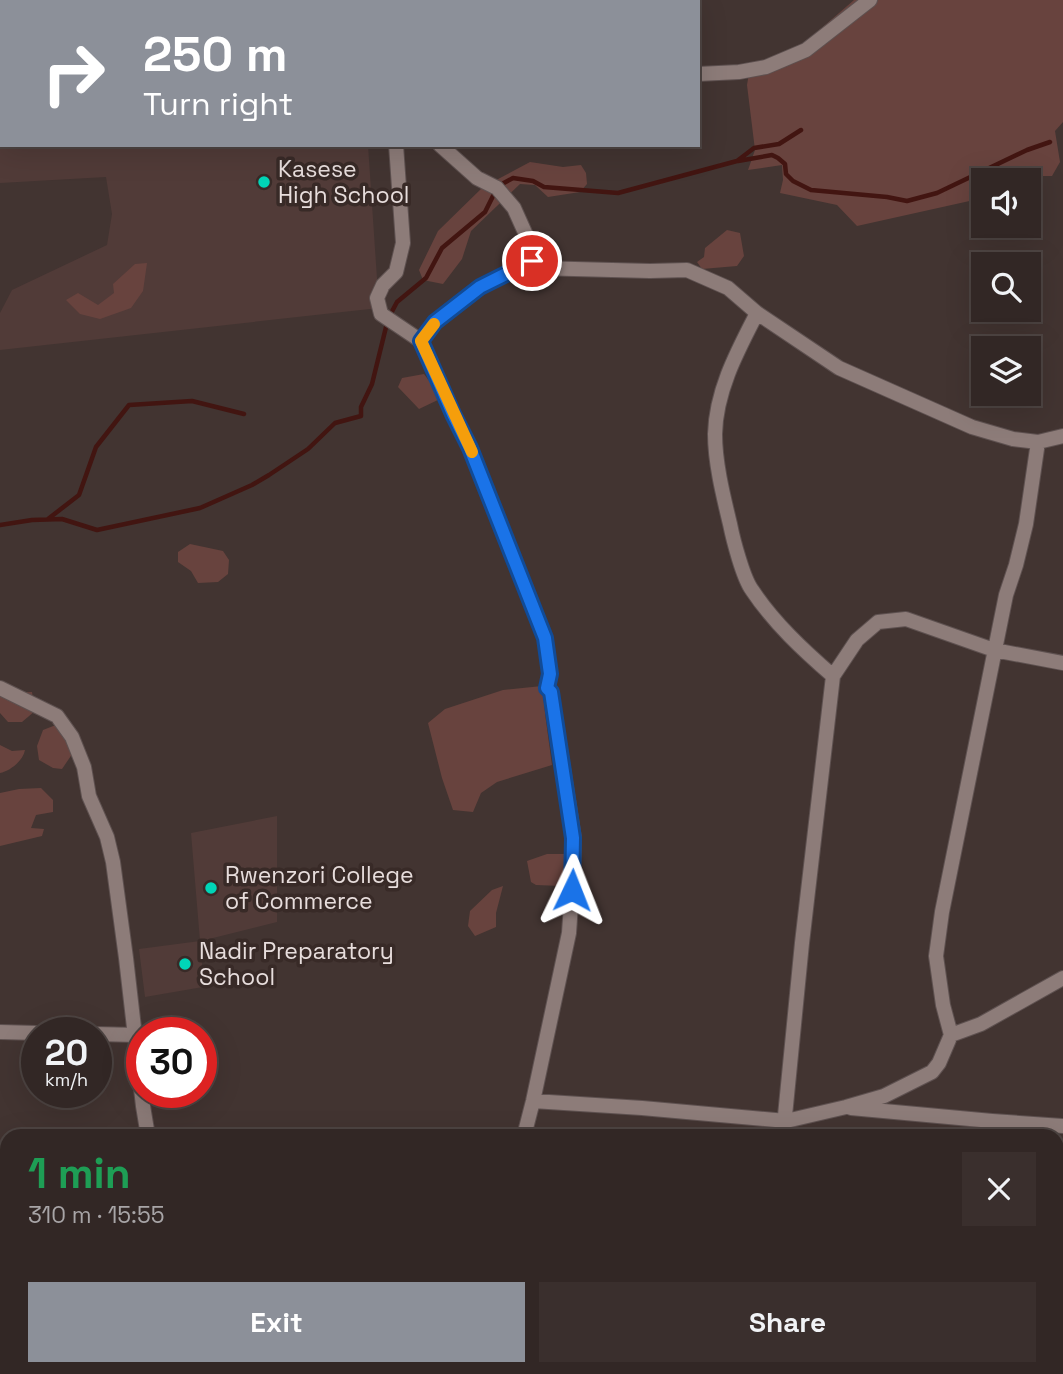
<!DOCTYPE html>
<html lang="en">
<head>
<meta charset="utf-8">
<style>
  :root { --surface:#322725; --page:#3a2f2d; --text:#f1f3f6; --muted:#a8a5a7; --line:#4d4442; --accent:#8c9099 }
  body { margin:0; font-family:"Space Grotesk",sans-serif; background:var(--page); color:var(--text); height:100vh; display:flex; flex-direction:column; font-size:26px; white-space:nowrap }
  * { box-sizing:border-box; margin:0 }
  p { font-size:23px; color:var(--muted) }
  .icon { flex:none; width:38px; height:38px; fill:none; stroke:currentColor; stroke-width:2; stroke-linecap:round; stroke-linejoin:round }
  .map { position:relative; flex:1; overflow:hidden }
  .sheet { position:absolute; left:0px; top:1129px; width:1064px; height:247px; display:flex; flex-direction:column; background:var(--surface); border-radius:21px 21px 0 0; box-shadow:0 7px 28px #0002,0 0 0 2px var(--line) }
  .sheet>* { flex:none }
  .hud { position:absolute; left:0px; top:0px; width:700px; height:147px; box-shadow:0 7px 28px #0002,0 0 0 2px var(--line); background:#8c9099; color:#fff; overflow:hidden }
  .tools { position:absolute; left:971px; top:168px; display:grid; gap:14px }
  .tools a { display:grid; place-items:center; width:70px; height:70px; border-radius:0px; background:var(--surface); box-shadow:0 7px 28px #0002,0 0 0 2px var(--line); font-size:35px }
  .speed { position:absolute; left:21px; top:1017px; display:flex; gap:14px; font-size:35px; font-weight:700; text-align:center }
  .speed>* { display:grid; place-content:center; width:91px; height:91px; border-radius:50%; background:var(--surface); box-shadow:0 7px 28px #0002,0 0 0 2px var(--line); line-height:1 }
  .speed small { font-size:18px; font-weight:400 }
  .speed .limit { border:10px solid #d22; background:#fff; color:#111 }
  .pin { position:absolute; display:grid; place-items:center; width:60px; height:60px; color:#fff; margin:-30px; border:4px solid #fff; border-radius:50%; box-shadow:0 2px 7px #0007 }
  .me { position:absolute; width:77px; margin:-38px; rotate:2deg; stroke-linejoin:round; filter:drop-shadow(0 0 5px #0008) }
  .turn { display:flex; align-items:center; gap:24px; height:147px; padding:0 28px; font-size:32px }
  .turn .icon { width:91px; height:91px; stroke-width:2.5 }
  .turn b { display:block; font-size:49px; line-height:60px }
  .round { display:grid; place-items:center; flex:none; width:74px; height:74px; border-radius:0px; background:var(--page) }
  .overview { display:flex; align-items:center; justify-content:space-between; height:119px; padding:0 28px }
  h1 { font-size:42px; font-weight:600; line-height:52px; color:#1e9e55 }
  .action { display:flex; gap:14px; margin-top:auto; padding:14px 28px }
  .action a { flex:1; height:80px; border-radius:0px; background:var(--accent); color:#fff; font-size:28px; font-weight:600; line-height:80px; text-align:center }
  .action a+a { background:var(--page); color:var(--text) }
  .map>svg:first-child { display:block }
  .built { fill:#513b38 }
  .green { fill:#68433e }
  .lines { fill:none; stroke-linecap:round; stroke-linejoin:round }
  .stream { stroke:#421511; stroke-width:4.5 }
  .minor-casing { stroke:#5e5150; stroke-width:16 }
  .minor { stroke:#8d7c79; stroke-width:14 }
  .route-casing { stroke:#114b97; stroke-width:18 }
  .route { stroke:#1a73e8; stroke-width:12 }
  .slow { stroke:#f59e0b; stroke-width:12 }
  .poi-dot { fill:#00d5b7; stroke:#382a27; stroke-width:2.5 }
  .labels { text-anchor:middle; stroke-width:7; stroke-linejoin:round; paint-order:stroke }
  .poi-label { font-size:23px; fill:#e7dddc; stroke:#382a27; text-anchor:start }
</style>
</head>
<body>
<div class="map">
<svg width="1063" height="1374" viewBox="0 0 1063 1374">
  <rect width="100%" height="100%" fill="#423431"/>
  <path class="built" d="M 368,0 L 685,0 L 685,2 L 368,2 Z
    M 0,68 L 2,68 L 2,145 L 368,145 L 379,308 L 0,350 L 0,313 L 12,290 L 107,245 L 112,214 L 106,177 L 0,183 Z
    M 277,816 L 277,922 L 201,941 L 203,987 L 145,997 L 139,949 L 200,941 L 191,833 Z"/>
  <path class="green" d="M 179,0 L 368,0 L 368,2 L 179,2 Z
    M 854,0 L 1063,0 L 1063,122 L 1055,131 L 1060,162 L 1052,176 L 1031,176 L 1026,180 L 984,180 L 983,198 L 857,226 L 837,205 L 780,193 L 783,180 L 782,165 L 748,170 L 755,150 L 747,85 L 749,73 L 779,65 Z
    M 530,162 L 563,167 L 581,165 L 586,173 L 587,184 L 580,192 L 548,197 L 535,185 L 520,184 L 471,231 L 462,259 L 443,284 L 423,280 L 419,270 L 438,231 L 483,187 Z
    M 727,230 L 740,233 L 744,256 L 737,266 L 702,269 L 697,262 L 704,257 L 705,248 Z
    M 147,263 L 143,291 L 131,308 L 100,319 L 80,314 L 66,300 L 78,293 L 98,305 L 114,293 L 113,284 L 135,264 Z
    M 424,374 L 442,398 L 419,409 L 398,387 L 402,378 Z
    M 190,544 L 223,551 L 229,560 L 228,574 L 218,582 L 198,583 L 191,571 L 178,562 L 178,552 Z
    M 542,686 L 546,721 L 552,765 L 497,782 L 481,793 L 473,812 L 453,810 L 442,778 L 428,723 L 445,709 L 503,690 Z
    M 32,692 L 35,711 L 22,722 L 8,722 L 0,713 L 0,693 Z
    M 61,723 L 79,744 L 62,769 L 53,768 L 39,760 L 37,746 L 43,730 Z
    M 0,745 L 12,751 L 25,750 C 23,761 10,771 0,773 Z
    M 41,788 L 53,800 L 53,812 L 36,815 L 31,828 L 44,829 L 42,836 L 0,846 L 0,793 L 19,789 Z
    M 547,854 L 564,854 L 572,862 L 571,899 L 563,893 L 561,886 L 536,885 L 531,882 L 527,861 Z
    M 503,886 L 496,913 L 496,927 L 475,936 L 468,926 L 470,911 L 492,890 Z"/>
  <g class="lines">
    <path class="stream" d="M 738,161 L 772,155 L 778,158 L 785,164 L 786,174 L 793,181 L 811,190 L 887,197 L 907,201 L 937,193 L 1027,150 L 1050,142
      M 48,519 L 79,495 L 96,447 L 129,405 L 192,401 L 244,414
      M 0,525 L 32,520 L 62,519 L 97,530 L 200,508 L 252,485 L 269,475 L 308,449 L 335,423 L 361,416 L 361,407 L 372,384 L 388,319 L 397,302 L 426,278 L 442,248 L 485,212 L 497,188 L 502,184 L 513,178 L 533,181 L 544,187 L 618,193 L 737,161 L 754,148 L 779,144 L 801,130"/>
    <defs>
      <path id="minor" d="M 374,2 L 375,0
        M 0,56 L 2,56
        M 698,74 L 739,72 L 766,67 L 806,50 L 870,0
        M 396,145 L 403,243 L 396,272 L 383,285 L 377,298 L 381,314 L 421,341 L 453,414 L 470,448 L 545,638 L 550,674 L 547,688 L 551,692 L 574,838 L 573,875 L 569,933 L 533,1101 L 524,1136
        M 440,145 L 477,178 L 497,188 L 514,208 L 527,237 L 532,261 L 536,268 L 650,271 L 687,270 L 728,288 L 757,313 L 839,368 L 972,427 L 1013,439 L 1038,442 L 1063,436
        M 757,313 C 738,350 716,390 715,434 C 715,463 723,495 730,524 C 733,539 743,578 752,590 C 774,623 803,650 833,676
        M 421,341 L 435,322 L 480,287 L 532,261
        M 0,688 L 57,716 L 72,737 L 84,767 L 89,796 L 107,837 L 113,862 L 126,958 L 143,1106 L 148,1136
        M 0,1032 L 37,1033
        M 96,1034 L 136,1035
        M 951,1035 L 981,1024 L 1063,978
        M 533,1101 L 642,1108 L 786,1121 L 846,1107 L 884,1096 L 932,1072 L 939,1063 L 951,1035 L 943,1005 L 936,956 L 942,912 L 1006,595 L 1016,565 L 1026,524 L 1038,442
        M 851,1108 L 992,1121 L 1063,1126
        M 783,1136 L 802,943 L 833,676 L 857,640 L 878,622 L 906,619 L 994,650 L 1063,663
        M 0,1214 L 7,1214
        M 1057,1366 L 1063,1366
        M 169,1374 L 170,1368
        M 479,1374 L 479,1368
        M 760,1374 L 761,1368"/>
    </defs>
    <use href="#minor" class="minor-casing"/>
    <use href="#minor" class="minor"/>
  </g>
  <g class="lines">
    <defs>
      <path id="route" d="M 532,261 L 480,287 L 435,322 L 421,341 L 453,414 L 470,448 L 545,638 L 550,674 L 547,688 L 551,692 L 573,838 L 572,890"/>
    </defs>
    <use href="#route" class="route-casing"/>
    <use href="#route" class="route"/>
    <path class="slow" d="M 434,324 L 421,341 L 472,452"/>
  </g>
  <g class="poi-dot">
    <circle cx="264" cy="182" r="7"/>
    <circle cx="211" cy="888" r="7"/>
    <circle cx="185" cy="964" r="7"/>
  </g>
  <g class="labels">
    <g class="poi-label">
      <text x="278" y="177">Kasese<tspan x="278" dy="26">High School</tspan></text>
      <text x="225" y="883">Rwenzori College<tspan x="225" dy="26">of Commerce</tspan></text>
      <text x="199" y="959">Nadir Preparatory<tspan x="199" dy="26">School</tspan></text>
    </g>
  </g>
</svg>
<div class="tools">
<a><svg class="icon" aria-label="sound" viewBox="0 0 24 24"><path d="M4 9h4l5-4v14l-5-4H4zM17 9q2 3 0 6"/></svg></a>
<a><svg class="icon" aria-label="search" viewBox="0 0 24 24"><circle cx="10" cy="10" r="6"/><path d="M15 15l6 6"/></svg></a>
<a><svg class="icon" aria-label="layers" viewBox="0 0 24 24"><path d="M12 4l9 5-9 5-9-5zM3 14l9 5 9-5"/></svg></a>
</div>
<div class="speed"><div>20<small>km/h</small></div><div class="limit">30</div></div>
<div class="pin" style="left:532px;top:261px;background:#d93025"><svg class="icon" aria-label="arrive" viewBox="0 0 24 24"><path d="M6 21V4h12l-3 4 3 4H6"/></svg></div>
<svg class="me" style="left:572px;top:890px" viewBox="-20 -20 40 40"><path d="M0-17L14 15 0 8-14 15z" fill="#1a73e8" stroke="#fff" stroke-width="4"/></svg>
<div class="hud">
<div class="turn"><svg class="icon" aria-label="right" viewBox="0 0 24 24"><path d="M7 20v-9h11M14 6l5 5-5 5"/></svg><div><b>250 m</b>Turn right</div></div>
</div>
<section class="sheet">
<div class="overview"><div><h1>1 min</h1><p>310 m · 15:55</p></div><a class="round"><svg class="icon" aria-label="close" viewBox="0 0 24 24"><path d="M6 6l12 12M18 6L6 18"/></svg></a></div>
<div class="action"><a>Exit</a><a>Share</a></div>
</section>
</div>
</body>
</html>
